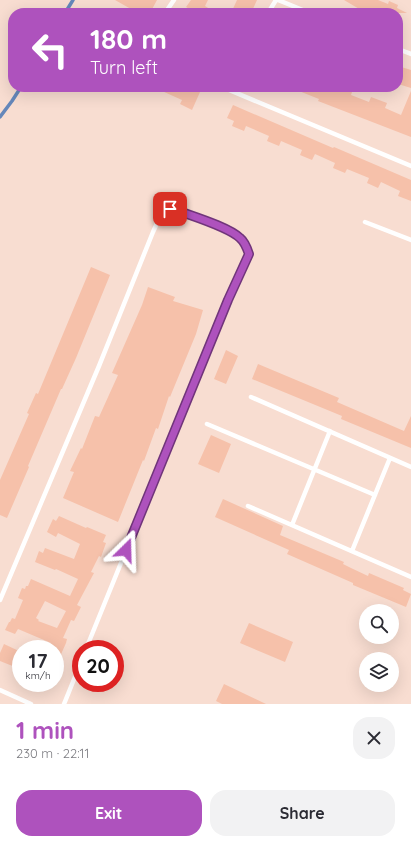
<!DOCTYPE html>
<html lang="en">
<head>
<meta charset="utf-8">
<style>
  :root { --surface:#fff; --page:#f2f2f3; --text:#2b2b33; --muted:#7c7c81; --accent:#ae52bd }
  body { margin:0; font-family:Quicksand,sans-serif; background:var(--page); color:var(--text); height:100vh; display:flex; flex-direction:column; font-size:15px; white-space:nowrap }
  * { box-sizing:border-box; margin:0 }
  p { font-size:13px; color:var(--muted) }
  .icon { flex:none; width:22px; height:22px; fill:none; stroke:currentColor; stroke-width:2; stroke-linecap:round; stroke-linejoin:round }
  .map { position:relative; height:704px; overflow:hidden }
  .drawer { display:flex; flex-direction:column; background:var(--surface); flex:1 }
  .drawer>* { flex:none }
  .top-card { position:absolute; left:8px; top:8px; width:395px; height:84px; border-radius:16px; box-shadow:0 4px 16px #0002; background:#ae52bd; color:#fff; overflow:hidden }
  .buttons { position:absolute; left:359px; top:604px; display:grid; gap:8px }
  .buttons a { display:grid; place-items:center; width:40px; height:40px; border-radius:50%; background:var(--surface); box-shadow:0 4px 16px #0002; font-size:20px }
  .speed { position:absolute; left:12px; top:640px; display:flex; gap:8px; font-size:20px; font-weight:700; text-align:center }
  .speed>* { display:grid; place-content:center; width:52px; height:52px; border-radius:50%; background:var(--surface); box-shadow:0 4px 16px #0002; line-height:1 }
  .speed small { font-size:10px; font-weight:400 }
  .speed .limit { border:6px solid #d22; background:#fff; color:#111 }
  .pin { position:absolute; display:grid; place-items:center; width:34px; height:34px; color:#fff; margin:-17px; border-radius:8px; box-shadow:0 2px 6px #0006 }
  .me { position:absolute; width:44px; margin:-22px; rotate:22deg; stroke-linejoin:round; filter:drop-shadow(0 0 3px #0008) }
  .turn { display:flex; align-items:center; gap:14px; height:84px; padding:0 16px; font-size:18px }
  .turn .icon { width:52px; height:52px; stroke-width:2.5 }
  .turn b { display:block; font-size:28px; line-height:34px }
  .round { display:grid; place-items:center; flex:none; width:42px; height:42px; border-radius:16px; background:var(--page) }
  .headline { display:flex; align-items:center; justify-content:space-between; height:68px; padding:0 16px }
  h1 { font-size:24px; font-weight:800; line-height:30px; color:var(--accent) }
  .cta { display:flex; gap:8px; margin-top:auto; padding:8px 16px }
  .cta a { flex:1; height:46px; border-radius:16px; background:var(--accent); color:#fff; font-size:16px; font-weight:800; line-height:46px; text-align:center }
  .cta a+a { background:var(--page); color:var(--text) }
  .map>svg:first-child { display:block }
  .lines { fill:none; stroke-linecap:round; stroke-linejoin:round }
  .stream { stroke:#6587ba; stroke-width:3.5 }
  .building { fill:#f6c1aa; fill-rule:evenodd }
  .lane { stroke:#fff; stroke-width:4.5 }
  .route-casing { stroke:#71357b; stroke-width:10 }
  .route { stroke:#ae52bd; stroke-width:7 }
</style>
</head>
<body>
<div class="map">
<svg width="411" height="704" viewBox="0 0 411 704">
  <rect width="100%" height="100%" fill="#f8ddd1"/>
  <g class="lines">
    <path class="stream" d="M 65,13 L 73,0
      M 0,117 L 12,101 L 21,87"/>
  </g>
  <path class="building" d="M 115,0 L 157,0 L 150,13 L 138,13 Z
    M 191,0 L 208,0 L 205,6 L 216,13 L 197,13 L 186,7 Z
    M 237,0 L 257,0 L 251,13 L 231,13 Z
    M 344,0 L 378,0 L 388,4 L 389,1 L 398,5 L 397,8 L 407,13 L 366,13 Z
    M 398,66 L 411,70 L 411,88 L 398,84 Z
    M 153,87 L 189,87 L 200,92 L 192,110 L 180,104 L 182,100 Z
    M 289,87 L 348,87 L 353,89 L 351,95 L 369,102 L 371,97 L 387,103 L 385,108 L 401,115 L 411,91 L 411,137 L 318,101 L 319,99 Z
    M 233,105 L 333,148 L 334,147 L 411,180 L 411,201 L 398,196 L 400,191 L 381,182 L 378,188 L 367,183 L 369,178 L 347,169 L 345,173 L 333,168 L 335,163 L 315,154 L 312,160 L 300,155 L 302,150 L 281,141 L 279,146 L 267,141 L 269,136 L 246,126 L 244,131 L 232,126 L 234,121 L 227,118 Z
    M 91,267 L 110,275 L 76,358 L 62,389 L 61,389 L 28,466 L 29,467 L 7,518 L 0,515 L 0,480 L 29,414 L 27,413 L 36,393 L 38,394 Z
    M 148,287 L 175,297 L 173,301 L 203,310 L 196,334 L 170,397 L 169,396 L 158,429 L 156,428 L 144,461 L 143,460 L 118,522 L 63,498 L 74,472 L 70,471 L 81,448 L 82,449 L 95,416 L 99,417 L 118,375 L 112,373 L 142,305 Z
    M 226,350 L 238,356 L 226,384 L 214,379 Z
    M 258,364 L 339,398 L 337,402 L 404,431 L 411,416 L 411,448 L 341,419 L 342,416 L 252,379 Z
    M 211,435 L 231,444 L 219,473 L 198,464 Z
    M 223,499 L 283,526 L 280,535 L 344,562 L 343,564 L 351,568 L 368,576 L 369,573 L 404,588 L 403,590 L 411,594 L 406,607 L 353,585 L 353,583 L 287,554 L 289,550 L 215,517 Z
    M 59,516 L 86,528 L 87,527 L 106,535 L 103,542 L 106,543 L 101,557 L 99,556 L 91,572 L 94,573 L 77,605 L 81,607 L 74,621 L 71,620 L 63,638 L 67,639 L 66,643 L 55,668 L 55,649 L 48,649 L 51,643 L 18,629 L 15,634 L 5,630 L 9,622 L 10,622 L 12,618 L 15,619 L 23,600 L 18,598 L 22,588 L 25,589 L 26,586 L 28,586 L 31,579 L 70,596 L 78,579 L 56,569 L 55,570 L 35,562 L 39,551 L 43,553 L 45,548 L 74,559 L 80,544 L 58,533 L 56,537 L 47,532 L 53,519 L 56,521 ZM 45,601 L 66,611 L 57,628 L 38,621 L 39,620 L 36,618 Z
    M 249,623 L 293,642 L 285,662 L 240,643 Z
    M 4,644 L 21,652 L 21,663 L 17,661 L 15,667 L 0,661 L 0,653 Z
    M 224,684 L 266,704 L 222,704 L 216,701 Z"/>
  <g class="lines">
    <path class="lane" d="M 278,0 L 310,13
      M 165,13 L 174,0
      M 268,13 L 276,0
      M 398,49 L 411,54
      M 222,87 L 411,166
      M 365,222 L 411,240
      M 251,397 L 411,467
      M 207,424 L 375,495
      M 248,506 L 411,577
      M 292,525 L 330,431
      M 352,551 L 390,458
      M 0,600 L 99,366 L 153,232 L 159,219 L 170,209 L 176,210 C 192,216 229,227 240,238 C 245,242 247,248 249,255 L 228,300 L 86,649
      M 0,690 L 31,704
      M 64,704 L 81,662"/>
  </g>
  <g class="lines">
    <defs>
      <path id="route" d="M 126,550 L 228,300 L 249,254 C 247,248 245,242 240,238 C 229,227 192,216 176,210 L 170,209"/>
    </defs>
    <use href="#route" class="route-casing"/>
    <use href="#route" class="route"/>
  </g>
</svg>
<div class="buttons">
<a><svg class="icon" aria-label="search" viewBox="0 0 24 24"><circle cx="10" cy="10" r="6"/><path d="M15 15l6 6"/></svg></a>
<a><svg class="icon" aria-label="layers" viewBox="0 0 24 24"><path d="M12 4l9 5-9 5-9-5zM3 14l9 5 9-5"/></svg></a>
</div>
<div class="speed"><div>17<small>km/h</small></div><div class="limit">20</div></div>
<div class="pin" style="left:170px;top:209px;background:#d93025"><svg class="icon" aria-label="arrive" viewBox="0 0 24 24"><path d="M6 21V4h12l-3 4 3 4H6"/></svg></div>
<svg class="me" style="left:126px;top:550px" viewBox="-20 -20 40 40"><path d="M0-17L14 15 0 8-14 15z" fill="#ae52bd" stroke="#fff" stroke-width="4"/></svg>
<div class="top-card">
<div class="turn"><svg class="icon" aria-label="left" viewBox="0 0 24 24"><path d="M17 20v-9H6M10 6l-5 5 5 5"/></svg><div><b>180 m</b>Turn left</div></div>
</div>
</div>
<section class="drawer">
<div class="headline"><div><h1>1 min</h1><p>230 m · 22:11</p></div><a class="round"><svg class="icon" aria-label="close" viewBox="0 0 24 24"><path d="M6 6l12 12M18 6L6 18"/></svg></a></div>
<div class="cta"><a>Exit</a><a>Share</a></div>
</section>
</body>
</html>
